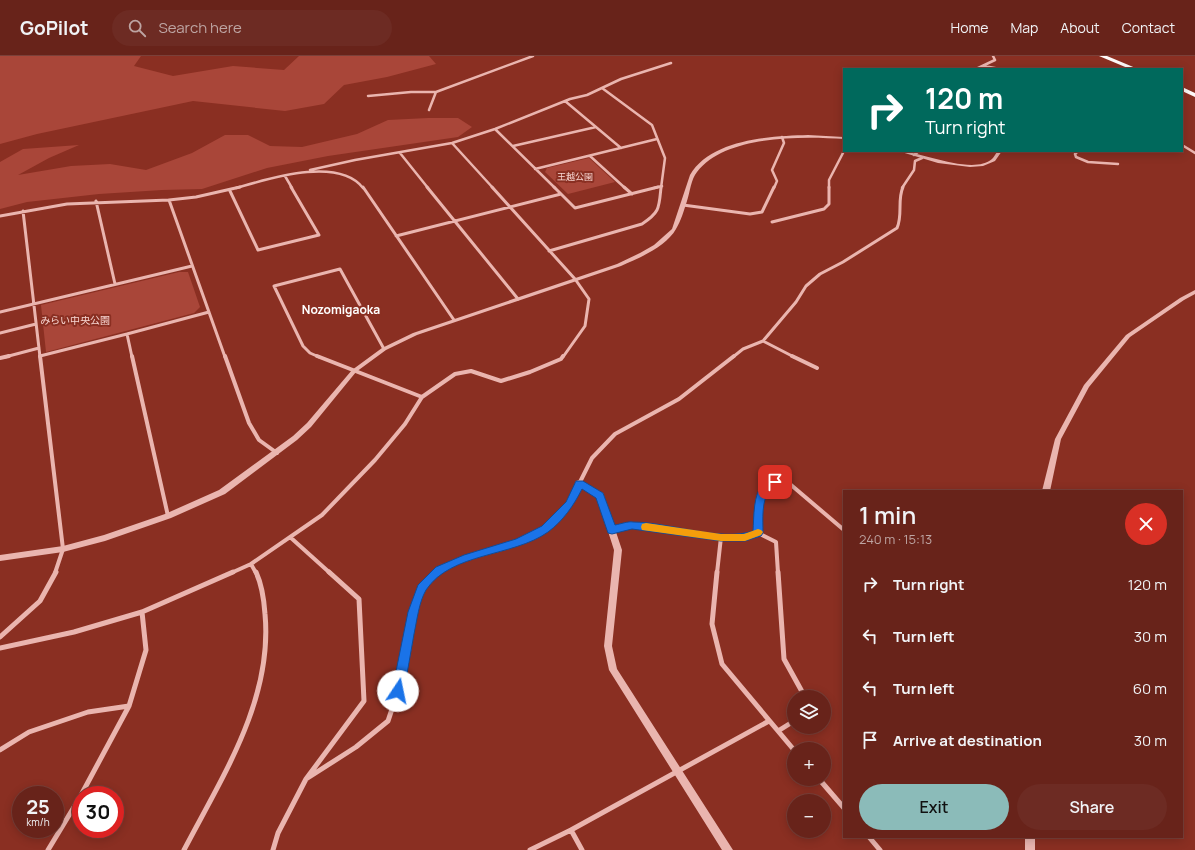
<!DOCTYPE html>
<html lang="en">
<head>
<meta charset="utf-8">
<style>
  :root { --surface:#68231a; --page:#6d2b23; --text:#f1f3f6; --muted:#bda4a2; --line:#7b4039; --accent:#8bbbb9 }
  body { margin:0; font-family:Manrope,"Noto Sans JP",sans-serif; background:var(--page); color:var(--text); height:100vh; display:flex; flex-direction:column; font-size:15px; white-space:nowrap }
  * { box-sizing:border-box; margin:0 }
  p { font-size:13px; color:var(--muted) }
  .icon { flex:none; width:22px; height:22px; fill:none; stroke:currentColor; stroke-width:2; stroke-linecap:round; stroke-linejoin:round }
  .map { position:relative; flex:1; overflow:hidden }
  .drawer { position:absolute; left:843px; top:434px; width:340px; height:348px; display:flex; flex-direction:column; background:var(--surface); border-radius:0px; box-shadow:0 2px 10px #0003,0 0 0 1px var(--line) }
  .drawer>* { flex:none }
  .top-card { position:absolute; left:843px; top:12px; width:340px; height:84px; border-radius:0px; box-shadow:0 2px 10px #0003,0 0 0 1px var(--line); background:#00695c; color:#fff; overflow:hidden }
  .buttons { position:absolute; left:787px; top:634px; display:grid; gap:8px }
  .buttons a { display:grid; place-items:center; width:44px; height:44px; border-radius:50%; background:var(--surface); box-shadow:0 2px 10px #0003,0 0 0 1px var(--line); font-size:20px }
  .speed { position:absolute; left:12px; top:730px; display:flex; gap:8px; font-size:20px; font-weight:700; text-align:center }
  .speed>* { display:grid; place-content:center; width:52px; height:52px; border-radius:50%; background:var(--surface); box-shadow:0 2px 10px #0003,0 0 0 1px var(--line); line-height:1 }
  .speed small { font-size:10px; font-weight:400 }
  .speed .limit { border:6px solid #d22; background:#fff; color:#111 }
  .pin { position:absolute; display:grid; place-items:center; width:34px; height:34px; color:#fff; margin:-17px; border-radius:8px; box-shadow:0 2px 6px #0006 }
  .me { position:absolute; width:44px; margin:-22px; rotate:11deg; stroke-linejoin:round; filter:drop-shadow(0 0 3px #0008) }
  .turn { display:flex; align-items:center; gap:14px; height:84px; padding:0 16px; font-size:18px }
  .turn .icon { width:52px; height:52px; stroke-width:2.5 }
  .turn b { display:block; font-size:28px; line-height:34px }
  .round { display:grid; place-items:center; flex:none; width:42px; height:42px; border-radius:21px; background:var(--page) }
  .overview { display:flex; align-items:center; justify-content:space-between; height:68px; padding:0 16px }
  h1 { font-size:24px; font-weight:600; line-height:30px }
  .button { display:flex; gap:8px; margin-top:auto; padding:8px 16px }
  .button a { flex:1; height:46px; border-radius:24px; background:var(--accent); color:#111; font-size:16px; font-weight:600; line-height:46px; text-align:center }
  .button a+a { background:var(--page); color:var(--text) }
  ul { padding:0; list-style:none }
  li { display:flex; align-items:center; gap:12px; height:52px; padding:0 16px }
  li div { flex:1 }
  li b { display:block; font-size:15px }
  li em { font-style:normal }
  header { display:flex; align-items:center; gap:24px; box-sizing:border-box; height:56px; padding:0 20px; background:var(--surface); border-bottom:1px solid var(--line) }
  header strong { font-size:19px }
  nav { display:flex; gap:22px; margin-inline-start:auto; font-size:14px }
  .search { width:280px; height:36px; background:var(--page); display:flex; align-items:center; gap:10px; box-sizing:border-box; padding:0 14px; border-radius:22px; color:var(--muted); font-size:15px }
  .map>svg:first-child { display:block }
  .green { fill:#a94639 }
  .lines { fill:none; stroke-linecap:round; stroke-linejoin:round }
  .minor-far3 { stroke:#eab5af; stroke-width:2.5 }
  .minor-far2 { stroke:#eab5af; stroke-width:3 }
  .minor-far1 { stroke:#eab5af; stroke-width:4 }
  .minor { stroke:#eab5af; stroke-width:5 }
  .tertiary { fill:#eab5af; fill-rule:evenodd }
  .trunk { fill:#fefaf9; fill-rule:evenodd }
  .route { fill:#1a73e8; stroke:#114b97 }
  .slow { fill:#f59e0b }
  .labels { text-anchor:middle; stroke-width:4; stroke-linejoin:round; paint-order:stroke }
  .far-park-label { font-size:9px; fill:#f8d7d3; stroke:#8a2f22 }
  .park-label { font-size:10px; fill:#f8d7d3; stroke:#8a2f22 }
  .quarter-label { font-size:12px; font-weight:bold; fill:#fff; stroke:#8a2f22 }
</style>
</head>
<body>
<header>
<strong>GoPilot</strong>
<div class="search"><svg class="icon" aria-label="search" viewBox="0 0 24 24"><circle cx="10" cy="10" r="6"/><path d="M15 15l6 6"/></svg>Search here</div>
<nav><a>Home</a><a>Map</a><a>About</a><a>Contact</a></nav>
</header>
<div class="map">
<svg width="1195" height="794" viewBox="0 0 1195 794">
  <rect width="100%" height="100%" fill="#8a2f22"/>
  <path class="green" d="M 0,0 L 141,0 L 134,10 L 173,20 L 233,10 L 284,14 L 299,0 L 429,0 L 436,8 L 387,21 L 344,29 L 324,48 L 285,55 L 193,45 L 37,78 L 0,88 Z
    M 428,62 L 458,62 L 472,71 L 458,81 L 328,100 L 267,112 L 202,133 L 162,134 L 99,138 L 27,146 L 0,153 L 0,106 L 23,93 L 79,89 L 49,102 L 18,119 L 71,110 L 110,108 L 146,114 L 192,97 L 225,79 L 248,79 L 270,90 L 302,91 L 357,78 L 388,64 Z
    M 589,102 L 615,126 L 568,138 L 545,116 L 547,112 Z
    M 179,216 L 188,216 L 200,251 L 194,257 L 46,296 L 41,249 Z"/>
  <g class="lines">
    <path class="minor-far3" d="M 984,10 L 1000,13
      M 976,13 L 995,4 L 993,0
      M 602,32 L 652,69 L 665,102 L 661,132
      M 368,40 L 411,36 L 436,36
      M 565,45 L 621,92
      M 429,54 L 436,36 L 533,0
      M 495,73 L 555,132
      M 452,87 L 493,132
      M 1182,89 L 1195,97
      M 513,90 L 596,71
      M 1078,95 L 1075,98 L 1076,101 L 1088,106 L 1118,108
      M 400,97 L 428,132
      M 914,99 L 919,95
      M 590,100 L 625,132
      M 535,113 L 657,83
      M 310,114 L 355,104 L 452,87 L 495,73 L 570,43 L 587,39 L 621,23 L 671,7
      M 285,120 L 292,132
      M 236,132 C 268,123 338,100 363,132
      M 654,132 L 662,130
      M 774,132 L 777,125 L 772,114 L 784,87 L 782,81
      M 829,132 L 829,124 L 844,95
      M 902,132 L 914,114 L 915,105 L 922,102"/>
    <path class="minor-far2" d="M 363,131 L 454,264
      M 427,131 L 518,243
      M 492,131 L 575,223 L 589,243 L 585,270 L 563,301
      M 554,131 L 575,152 L 658,131
      M 624,131 L 632,138
      M 230,135 L 258,194 L 319,179 L 291,131
      M 169,144 L 225,301
      M 96,145 L 115,228
      M 683,149 L 750,158 L 762,156 L 774,131
      M 23,155 L 40,301
      M 0,160 L 67,148 L 169,144 L 196,141 L 240,131
      M 772,166 L 824,153 L 829,148 L 829,131
      M 396,180 L 561,138
      M 549,195 L 642,168 C 660,156 659,152 661,131
      M 0,256 L 192,210
      M 0,277 L 36,268
      M 763,285 L 796,246 L 806,230 L 820,218 L 843,206 L 897,172 C 903,159 897,144 903,131
      M 40,300 L 127,278
      M 5,301 L 39,292
      M 132,301 L 127,278 L 209,256
      M 319,301 L 310,297 L 303,290 L 274,230 L 340,213 L 384,293
      M 733,301 L 743,293 L 763,285 L 794,301"/>
    <path class="minor-far1" d="M 40,300 L 63,493 L 55,517
      M 132,300 L 168,460
      M 225,300 L 249,367 L 259,384 L 277,397
      M 317,300 L 422,341
      M 792,300 L 817,312
      M 0,302 L 9,300
      M 612,474 C 619,472 626,469 633,469 C 672,469 720,491 758,477 L 776,486 L 778,517
      M 758,477 L 760,444 L 767,430 L 784,423 L 844,474
      M 290,481 L 330,517
      M 251,508 L 256,517
      M 231,517 L 251,508 L 322,459 L 375,404 L 405,368 L 422,341 L 455,318 L 471,315 L 501,325 L 530,316 L 561,303 L 563,300
      M 436,517 L 439,514 L 467,502 L 519,486 L 545,473 L 569,448 L 592,402 L 615,378 L 679,343 L 734,300
      M 717,517 L 721,481"/>
    <path class="minor" d="M 717,516 L 712,568 L 722,608 L 794,694
      M 778,516 L 784,603 L 805,641
      M 0,581 L 40,545 L 56,516
      M 0,592 L 74,576 L 142,556 L 233,516
      M 778,675 L 794,665
      M 0,694 L 29,676 L 88,656 L 129,650
      M 306,723 L 356,691 L 388,665 L 398,635 L 413,556 L 422,532 L 437,516
      M 819,723 L 844,752
      M 571,774 L 582,794
      M 869,781 L 880,794
      M 48,794 L 80,741 L 129,650 L 146,594 L 142,556
      M 184,794 C 222,721 273,644 265,558 C 264,543 262,529 256,516
      M 273,794 L 278,777 L 306,723 L 364,645 L 359,543 L 329,516
      M 530,794 L 571,774 L 769,665"/>
    <path class="tertiary" d="M 808,79 L 844,81 L 844,83 C 802,80 725,79 697,116 C 691,123 690,136 687,145 C 684,154 681,165 676,173 C 666,191 639,202 621,210 L 417,279 L 386,294 L 356,316 L 311,371 L 297,384 L 225,438 L 171,462 L 105,485 L 63,496 L 0,505 L 0,499 L 63,490 L 104,479 L 165,458 L 219,434 L 293,380 L 307,367 L 352,314 L 382,292 L 413,277 L 617,208 L 640,197 L 654,189 L 672,173 L 690,119 C 711,83 771,80 808,79 Z
      M 898,95 C 921,95 972,120 992,103 C 994,101 996,97 998,95 L 1002,95 L 995,105 L 983,110 L 970,111 L 938,107 Z
      M 1195,234 L 1195,238 L 1184,244 L 1130,281 L 1089,331 L 1061,383 L 1050,435 L 1042,435 L 1055,383 L 1084,329 L 1126,279 L 1180,242 Z
      M 579,424 L 603,437 L 622,494 L 612,590 L 617,613 L 733,794 L 722,794 L 609,614 L 604,590 L 614,494 L 597,441 L 576,429 L 575,427 L 576,425 Z
      M 1025,781 L 1035,781 L 1035,794 L 1025,794 Z"/>
    <path class="trunk" d="M 1099,0 L 1107,0 L 1138,13 L 1130,13 Z
      M 1182,31 L 1195,37 L 1195,41 L 1182,35 Z"/>
  </g>
  <path class="route" d="M 775,423 L 780,426 C 777,430 773,430 770,434 C 761,444 763,464 763,477 L 761,480 L 745,485 L 721,485 L 632,473 L 612,478 L 608,477 L 596,442 L 582,433 C 574,449 563,465 548,476 C 513,501 451,496 426,534 C 419,546 417,564 414,578 C 411,597 407,616 404,635 L 402,639 L 398,640 L 394,639 L 392,635 L 408,556 L 418,529 L 436,511 L 464,499 L 516,483 L 542,470 L 566,446 L 576,425 L 583,425 L 603,437 L 615,469 C 621,468 628,465 633,466 C 669,466 720,486 753,475 C 754,461 753,438 763,428 C 766,426 772,424 775,423 Z"/>
  <path class="slow" d="M 646,467 L 721,478 L 744,478 L 758,473 L 761,474 L 763,476 L 761,479 L 745,485 L 721,485 L 642,474 L 641,471 L 642,468 Z"/>
  <g class="labels">
    <g class="far-park-label">
      <text x="575" y="124">王越公園</text>
    </g>
    <g class="park-label">
      <text x="75" y="268">みらい中央公園</text>
    </g>
    <g class="quarter-label">
      <text x="341" y="258">Nozomigaoka</text>
    </g>
  </g>
</svg>
<div class="buttons">
<a><svg class="icon" aria-label="layers" viewBox="0 0 24 24"><path d="M12 4l9 5-9 5-9-5zM3 14l9 5 9-5"/></svg></a>
<a>+</a>
<a>−</a>
</div>
<div class="speed"><div>25<small>km/h</small></div><div class="limit">30</div></div>
<div class="pin" style="left:775px;top:426px;background:#d93025"><svg class="icon" aria-label="arrive" viewBox="0 0 24 24"><path d="M6 21V4h12l-3 4 3 4H6"/></svg></div>
<svg class="me" style="left:398px;top:635px" viewBox="-20 -20 40 40"><circle r="19" fill="#fff"/><path d="M0-13L10 11 0 6-10 11z" fill="#1a73e8"/></svg>
<div class="top-card">
<div class="turn"><svg class="icon" aria-label="right" viewBox="0 0 24 24"><path d="M7 20v-9h11M14 6l5 5-5 5"/></svg><div><b>120 m</b>Turn right</div></div>
</div>
<section class="drawer">
<div class="overview"><div><h1>1 min</h1><p>240 m · 15:13</p></div><a class="round" style="background:#d93025;color:#fff"><svg class="icon" aria-label="close" viewBox="0 0 24 24"><path d="M6 6l12 12M18 6L6 18"/></svg></a></div>
<ul>
<li><svg class="icon" aria-label="right" viewBox="0 0 24 24"><path d="M7 20v-9h11M14 6l5 5-5 5"/></svg><div><b>Turn right</b></div><em>120 m</em></li>
<li><svg class="icon" aria-label="left" viewBox="0 0 24 24"><path d="M17 20v-9H6M10 6l-5 5 5 5"/></svg><div><b>Turn left</b></div><em>30 m</em></li>
<li><svg class="icon" aria-label="left" viewBox="0 0 24 24"><path d="M17 20v-9H6M10 6l-5 5 5 5"/></svg><div><b>Turn left</b></div><em>60 m</em></li>
<li><svg class="icon" aria-label="arrive" viewBox="0 0 24 24"><path d="M6 21V4h12l-3 4 3 4H6"/></svg><div><b>Arrive at destination</b></div><em>30 m</em></li>
</ul>
<div class="button"><a>Exit</a><a>Share</a></div>
</section>
</div>
</body>
</html>
